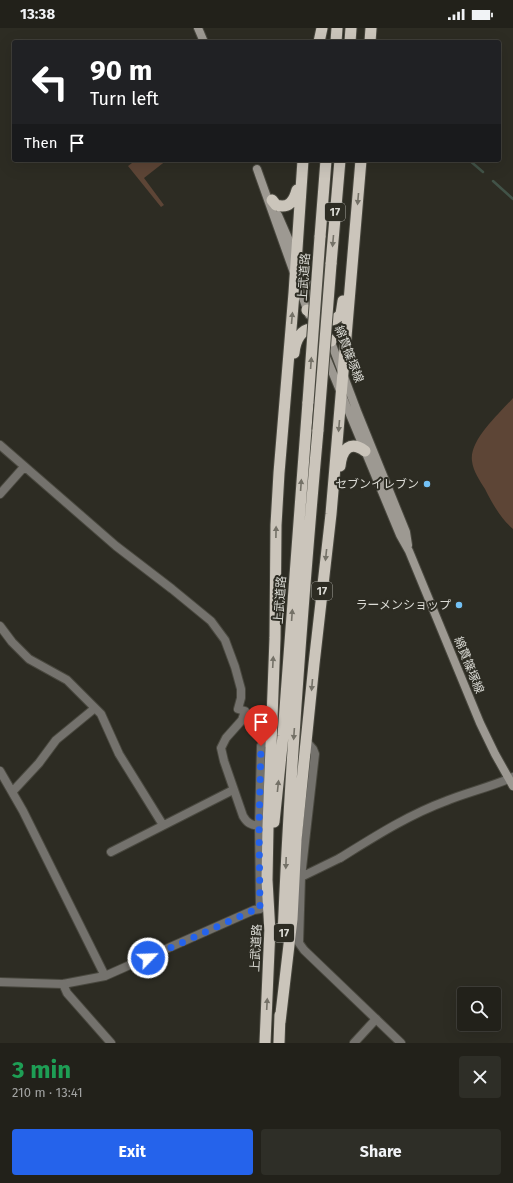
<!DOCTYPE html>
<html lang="en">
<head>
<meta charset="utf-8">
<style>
  :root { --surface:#22211a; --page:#2e2e27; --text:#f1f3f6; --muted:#a2a3a2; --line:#3f3e39; --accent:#2563eb }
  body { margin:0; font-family:"Fira Sans","Noto Sans JP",sans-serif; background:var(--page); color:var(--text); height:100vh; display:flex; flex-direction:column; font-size:15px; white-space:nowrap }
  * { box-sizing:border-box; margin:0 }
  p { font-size:13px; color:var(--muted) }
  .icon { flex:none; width:22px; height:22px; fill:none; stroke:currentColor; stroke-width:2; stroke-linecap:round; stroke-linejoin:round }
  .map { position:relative; height:1015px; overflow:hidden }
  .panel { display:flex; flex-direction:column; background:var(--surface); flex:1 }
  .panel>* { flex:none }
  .banner { position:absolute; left:12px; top:12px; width:489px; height:122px; border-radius:4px; box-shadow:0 4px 16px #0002,0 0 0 1px var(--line); background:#202124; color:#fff; overflow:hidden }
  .fabs { position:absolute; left:457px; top:959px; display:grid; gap:8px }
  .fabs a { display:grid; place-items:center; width:44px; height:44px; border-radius:4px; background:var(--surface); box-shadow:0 4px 16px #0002,0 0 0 1px var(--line); font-size:20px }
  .pin { position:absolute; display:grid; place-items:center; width:34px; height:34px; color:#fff; margin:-41px -17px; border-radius:50% 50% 50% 0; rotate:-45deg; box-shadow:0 0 4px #0007 }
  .pin .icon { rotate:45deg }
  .me { position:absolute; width:44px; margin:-22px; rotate:66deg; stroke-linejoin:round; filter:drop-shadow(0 0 3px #0008) }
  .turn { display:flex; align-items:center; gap:14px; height:84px; padding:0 12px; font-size:18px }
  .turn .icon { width:52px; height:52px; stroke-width:2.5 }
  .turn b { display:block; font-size:28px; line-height:34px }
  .then { display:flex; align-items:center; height:38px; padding:0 12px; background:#0003; gap:8px; font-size:15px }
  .round { display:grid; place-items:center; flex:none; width:42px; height:42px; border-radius:4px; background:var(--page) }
  .headline { display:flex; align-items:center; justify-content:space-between; height:68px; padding:0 12px }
  h1 { font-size:24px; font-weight:700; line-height:30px; color:#1e9e55 }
  .button { display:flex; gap:8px; margin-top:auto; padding:8px 12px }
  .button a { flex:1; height:46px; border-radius:4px; background:var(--accent); color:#fff; font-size:16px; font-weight:700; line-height:46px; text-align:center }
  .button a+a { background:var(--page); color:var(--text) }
  .status { display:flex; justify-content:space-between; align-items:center; height:28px; padding:0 20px; background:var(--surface); direction:ltr }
  .status svg { height:11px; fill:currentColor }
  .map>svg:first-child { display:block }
  .green { fill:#5d4536 }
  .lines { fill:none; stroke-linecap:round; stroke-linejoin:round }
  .stream { stroke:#425348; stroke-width:2.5 }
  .minor-casing { stroke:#49483f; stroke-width:10 }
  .tertiary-casing { stroke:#49483f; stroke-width:10 }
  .secondary-casing { stroke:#49483f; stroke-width:10 }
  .trunk-casing { stroke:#49483f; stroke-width:13 }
  .minor { stroke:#74726d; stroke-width:8 }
  .tertiary { stroke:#74726d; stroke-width:8 }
  .secondary { stroke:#9d9992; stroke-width:8 }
  .trunk { stroke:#cbc5bb; stroke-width:11 }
  .trunk-bridge-casing { stroke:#49483f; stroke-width:13; stroke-linecap:butt }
  .trunk-bridge { stroke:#cbc5bb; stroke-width:11 }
  .oneway { fill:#747167 }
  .route { stroke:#2563eb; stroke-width:7; stroke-dasharray:0 12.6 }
  .poi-dot { fill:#73c1f5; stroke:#2d2c23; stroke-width:1.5 }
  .labels { text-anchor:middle; stroke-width:4; stroke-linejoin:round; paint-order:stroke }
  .shield { fill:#2d2c23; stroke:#a7a6a0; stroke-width:1 }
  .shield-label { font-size:11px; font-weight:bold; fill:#dbdbd5 }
  .street-label { font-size:12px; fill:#dbdbd5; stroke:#2d2c23 }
  .poi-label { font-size:12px; fill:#dbdbd5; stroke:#2d2c23; text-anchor:end }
</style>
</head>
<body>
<div class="status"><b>13:38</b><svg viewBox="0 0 49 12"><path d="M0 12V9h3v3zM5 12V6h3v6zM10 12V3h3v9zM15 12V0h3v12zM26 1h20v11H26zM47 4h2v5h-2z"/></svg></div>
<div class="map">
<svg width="513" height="1015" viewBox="0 0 513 1015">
  <rect width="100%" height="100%" fill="#2d2c23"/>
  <path class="green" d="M 136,132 L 167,132 L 144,150 L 164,177 L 161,179 L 128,138 Z
    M 513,370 L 513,501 C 501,491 492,475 485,461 C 480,453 473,443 472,433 C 469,412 500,385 513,370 Z"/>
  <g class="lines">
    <path class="stream" d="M 469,132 L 483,144
      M 493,153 L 513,171"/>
    <defs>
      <path id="minor" d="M 0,417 L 116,518 L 172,561 L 211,593 L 225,612 L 235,639 L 241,661 L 241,670 L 238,681 L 245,683 L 242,692 L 226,710 L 221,720 L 224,733 L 243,788 C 247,795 251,797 259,798
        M 0,466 L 24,439
        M 0,598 L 12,614 L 29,631 L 67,652 L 101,686 L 119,726 L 163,797
        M 307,714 L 313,721 L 315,726 L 301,849 L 299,915 L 304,922 L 401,1015
        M 0,743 L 23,783 L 105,948
        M 13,763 L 39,735 L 56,712 L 95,680
        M 111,824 L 233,762
        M 301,849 L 340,830
        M 0,954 L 63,956 L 105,948 L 254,882 L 260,881 L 259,798 L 261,718 L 263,715 L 270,714"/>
      <path id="tertiary" d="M 340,830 C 374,809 408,787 446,773 C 468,764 491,759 513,749
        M 63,956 L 67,965 L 111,1015
        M 354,1015 L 376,991"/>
      <path id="secondary" d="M 198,0 L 204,14
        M 257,141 L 309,287
        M 278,187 L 315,272
        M 314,300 L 400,507 L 409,523 L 480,695 L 495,726 L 513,758
        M 329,309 L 357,383 L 406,504 L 408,517"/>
      <path id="trunk" d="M 319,14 L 322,0
        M 336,14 L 337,0
        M 350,14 L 351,0
        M 370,14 L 371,0
        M 272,172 L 276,177 C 289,181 294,173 297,162
        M 320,209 L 326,132
        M 331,236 L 340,132
        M 307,282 C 318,289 330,299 341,286 L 343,273
        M 294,325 C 295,314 301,298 315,302 C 321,303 326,309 331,313
        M 340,438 C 342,421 350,412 365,423
        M 274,794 L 283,708 L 308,374
        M 270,905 L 267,852 L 268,799 L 275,610 L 276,497 L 279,445 L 294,265 L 303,132
        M 283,908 C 290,739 303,570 318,402
        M 280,994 L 292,891 L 296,812 L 314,636 L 331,486 L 361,132
        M 265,1015 L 270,899
        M 279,1015 L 280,987"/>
    </defs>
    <use href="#minor" class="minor-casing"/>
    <use href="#tertiary" class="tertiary-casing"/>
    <use href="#secondary" class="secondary-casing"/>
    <use href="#trunk" class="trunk-casing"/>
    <use href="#minor" class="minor"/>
    <use href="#tertiary" class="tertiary"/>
    <use href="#secondary" class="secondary"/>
    <use href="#trunk" class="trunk"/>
    <defs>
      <path id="trunk-bridge" d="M 308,374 L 320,209
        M 318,402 L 331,236"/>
    </defs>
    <use href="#trunk-bridge" class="trunk-bridge-casing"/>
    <use href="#trunk-bridge" class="trunk-bridge"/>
  </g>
  <defs><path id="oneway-solid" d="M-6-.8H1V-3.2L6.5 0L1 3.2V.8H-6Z"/></defs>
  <g class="oneway">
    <use href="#oneway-solid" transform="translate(358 171) rotate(95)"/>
    <use href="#oneway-solid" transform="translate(333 213) rotate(95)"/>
    <use href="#oneway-solid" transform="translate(292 290) rotate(-85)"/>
    <use href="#oneway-solid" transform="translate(311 335) rotate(-86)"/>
    <use href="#oneway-solid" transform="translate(339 398) rotate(95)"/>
    <use href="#oneway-solid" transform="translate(301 457) rotate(-86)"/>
    <use href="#oneway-solid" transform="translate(276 504) rotate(-89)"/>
    <use href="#oneway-solid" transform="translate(326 527) rotate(96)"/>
    <use href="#oneway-solid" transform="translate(292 587) rotate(-86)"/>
    <use href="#oneway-solid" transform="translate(273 634) rotate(-87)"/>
    <use href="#oneway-solid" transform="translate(312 657) rotate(95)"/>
    <use href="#oneway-solid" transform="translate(294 706) rotate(94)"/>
    <use href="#oneway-solid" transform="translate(278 758) rotate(-84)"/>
    <use href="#oneway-solid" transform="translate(286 835) rotate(92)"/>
    <use href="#oneway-solid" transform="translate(267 976) rotate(-87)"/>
  </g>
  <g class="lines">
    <path class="route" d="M 148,930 L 254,882 L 260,881 L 259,798 L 261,718"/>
  </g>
  <g class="poi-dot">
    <circle cx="427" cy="456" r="4"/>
    <circle cx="459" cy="577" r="4"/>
  </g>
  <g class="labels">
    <g class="shield">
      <rect x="325" y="175" width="20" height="18" rx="3"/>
      <rect x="312" y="554" width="20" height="18" rx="3"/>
      <rect x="274" y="896" width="20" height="18" rx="3"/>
    </g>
    <g class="shield-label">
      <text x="335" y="188">17</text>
      <text x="322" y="567">17</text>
      <text x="284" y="909">17</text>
    </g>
    <g class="street-label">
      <text transform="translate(304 249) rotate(-86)" y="4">上武道路</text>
      <text transform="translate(349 326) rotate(69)" y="4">綿貫篠塚線</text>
      <text transform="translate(280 572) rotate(-86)" y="4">上武道路</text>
      <text transform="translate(469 637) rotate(68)" y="4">綿貫篠塚線</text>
      <text transform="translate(256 920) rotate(-87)" y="4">上武道路</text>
    </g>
    <g class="poi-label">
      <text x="419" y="460">セブンイレブン</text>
      <text x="451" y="581">ラーメンショップ</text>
    </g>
  </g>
</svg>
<div class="fabs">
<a><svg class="icon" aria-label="search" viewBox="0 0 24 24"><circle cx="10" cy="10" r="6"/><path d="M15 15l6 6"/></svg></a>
</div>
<div class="pin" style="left:261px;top:718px;background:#d93025"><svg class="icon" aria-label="arrive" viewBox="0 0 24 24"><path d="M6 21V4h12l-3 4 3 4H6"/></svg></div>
<svg class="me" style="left:148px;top:930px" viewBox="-20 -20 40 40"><circle r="17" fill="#2563eb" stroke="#fff" stroke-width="3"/><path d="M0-11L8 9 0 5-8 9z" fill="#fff"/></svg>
<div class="banner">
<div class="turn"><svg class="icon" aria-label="left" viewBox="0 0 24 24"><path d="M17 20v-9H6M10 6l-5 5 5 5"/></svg><div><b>90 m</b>Turn left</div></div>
<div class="then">Then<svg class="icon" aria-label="arrive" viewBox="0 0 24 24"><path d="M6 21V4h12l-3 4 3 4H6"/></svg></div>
</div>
</div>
<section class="panel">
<div class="headline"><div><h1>3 min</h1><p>210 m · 13:41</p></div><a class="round"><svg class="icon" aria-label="close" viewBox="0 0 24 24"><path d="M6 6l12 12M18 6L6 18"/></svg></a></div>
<div class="button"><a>Exit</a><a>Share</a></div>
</section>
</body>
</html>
